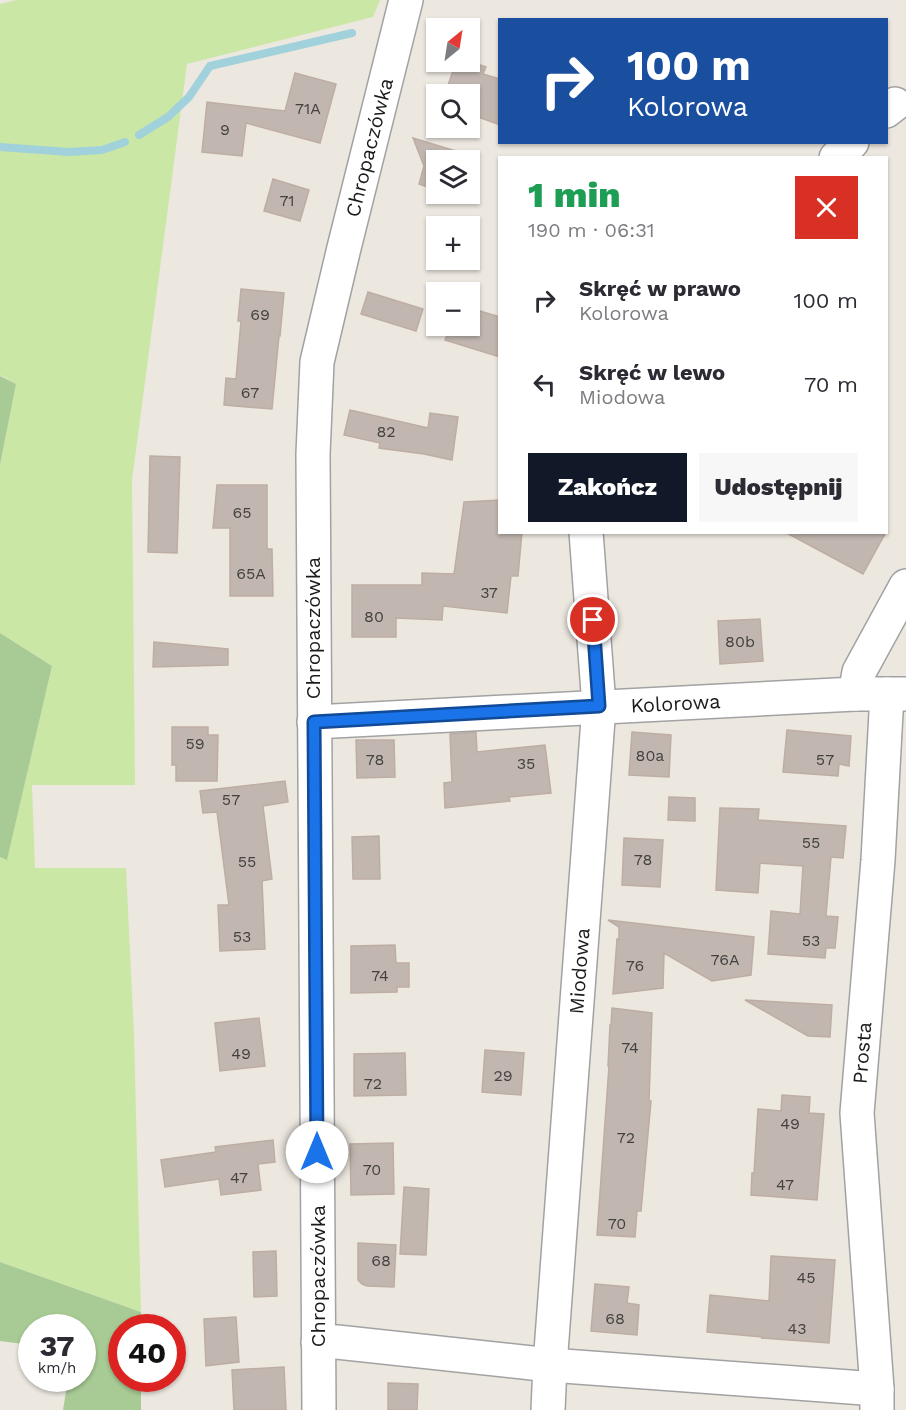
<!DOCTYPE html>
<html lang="pl">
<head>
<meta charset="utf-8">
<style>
  :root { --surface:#fff; --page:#f7f7f7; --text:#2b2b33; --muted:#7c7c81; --accent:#111827 }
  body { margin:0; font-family:"Work Sans",sans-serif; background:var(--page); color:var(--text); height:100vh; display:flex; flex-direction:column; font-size:22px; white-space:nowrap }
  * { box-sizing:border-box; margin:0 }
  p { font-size:20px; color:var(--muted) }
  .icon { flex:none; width:33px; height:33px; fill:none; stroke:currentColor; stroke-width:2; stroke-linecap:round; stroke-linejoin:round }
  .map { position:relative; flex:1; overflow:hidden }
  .sheet { position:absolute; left:498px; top:156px; width:390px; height:378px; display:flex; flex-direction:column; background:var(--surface); border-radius:0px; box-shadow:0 2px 4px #0004 }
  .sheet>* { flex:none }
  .hud { position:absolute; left:498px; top:18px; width:390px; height:126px; border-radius:0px; box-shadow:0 2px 4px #0004; background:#1a4fa0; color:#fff; overflow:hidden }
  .needle { width:39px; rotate:30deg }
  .controls { position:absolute; left:426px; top:18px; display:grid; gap:12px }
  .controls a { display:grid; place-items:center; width:54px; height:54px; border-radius:0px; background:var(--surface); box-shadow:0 2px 4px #0004; font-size:30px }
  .speed { position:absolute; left:18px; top:1314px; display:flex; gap:12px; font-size:30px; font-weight:700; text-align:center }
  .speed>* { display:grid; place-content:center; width:78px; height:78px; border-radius:50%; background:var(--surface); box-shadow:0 2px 4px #0004; line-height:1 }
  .speed small { font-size:15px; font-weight:400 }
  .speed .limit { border:9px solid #d22; background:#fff; color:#111 }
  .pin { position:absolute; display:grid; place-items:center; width:51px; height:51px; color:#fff; margin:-26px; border:3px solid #fff; border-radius:50%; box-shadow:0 2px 6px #0007 }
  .me { position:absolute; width:66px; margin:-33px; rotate:0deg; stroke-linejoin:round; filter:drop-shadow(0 0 4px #0008) }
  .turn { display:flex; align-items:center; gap:21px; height:126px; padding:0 30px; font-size:27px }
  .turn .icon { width:78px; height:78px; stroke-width:2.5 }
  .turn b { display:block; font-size:42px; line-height:51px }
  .round { display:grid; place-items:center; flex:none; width:63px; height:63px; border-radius:0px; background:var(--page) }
  .head { display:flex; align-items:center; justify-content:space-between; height:102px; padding:0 30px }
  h1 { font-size:36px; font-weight:800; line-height:45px; color:#1e9e55 }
  .button { display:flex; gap:12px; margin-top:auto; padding:12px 30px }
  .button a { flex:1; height:69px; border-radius:0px; background:var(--accent); color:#fff; font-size:24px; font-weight:800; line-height:69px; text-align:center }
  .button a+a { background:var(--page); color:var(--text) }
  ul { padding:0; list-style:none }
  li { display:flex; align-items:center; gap:18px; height:84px; padding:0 30px }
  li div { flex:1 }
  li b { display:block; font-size:22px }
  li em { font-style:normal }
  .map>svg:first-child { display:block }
  .grass { fill:#cae7a6 }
  .forest { fill:#a8cb95 }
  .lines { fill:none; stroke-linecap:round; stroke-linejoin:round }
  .stream { stroke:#a1d1da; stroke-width:8 }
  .building { fill:#c1b7b0; stroke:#beada3; stroke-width:1.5 }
  .minor-casing { stroke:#a2a2a2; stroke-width:36 }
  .minor { stroke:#fff; stroke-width:33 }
  .route-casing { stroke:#114b97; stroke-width:15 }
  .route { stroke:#1a73e8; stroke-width:10 }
  .labels { text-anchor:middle; stroke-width:5; stroke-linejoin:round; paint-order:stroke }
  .number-label { font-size:16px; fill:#444240 }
  .street-label { font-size:20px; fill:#1b1b1b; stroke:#fff }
</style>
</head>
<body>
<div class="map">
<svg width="906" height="1410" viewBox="0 0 906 1410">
  <rect width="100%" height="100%" fill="#ece8e0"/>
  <path class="grass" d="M 17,0 L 380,0 L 373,17 L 187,64 L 132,480 L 135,785 L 32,785 L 35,868 L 126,868 L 134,1035 L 141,1312 L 0,1262 L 0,857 L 7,859 L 52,666 L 0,633 L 0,465 L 16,384 L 0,375 L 0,4 Z"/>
  <path class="forest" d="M 0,376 L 16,384 L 0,465 Z
    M 0,633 L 52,666 L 7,860 L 0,857 Z
    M 0,1262 L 141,1312 L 141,1327 L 122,1328 L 122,1378 L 141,1379 L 141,1410 L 63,1410 L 68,1379 L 82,1378 L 82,1328 L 32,1328 L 31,1345 L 0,1341 Z"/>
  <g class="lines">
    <path class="stream" d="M 139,135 L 168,117 L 189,97 L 210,66 L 352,33
      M 0,147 L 69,152 L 102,150 L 125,142"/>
  </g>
  <path class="building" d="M 456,62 L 471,62 L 486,67 L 483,74 L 500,79 L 500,125 L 470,114 L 470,94 L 445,94 Z
    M 295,73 L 336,84 L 320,143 L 246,123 L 242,156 L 202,152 L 207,102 L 285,111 Z
    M 413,138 L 469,155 L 468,160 L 436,160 L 436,190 L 419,184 L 424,166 Z
    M 273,179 L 309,190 L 300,221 L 264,211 Z
    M 241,289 L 284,293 L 280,336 L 279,336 L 272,409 L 224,405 L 226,378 L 236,379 L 241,321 L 238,321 Z
    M 368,292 L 423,309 L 416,331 L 361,314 Z
    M 470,308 L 500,317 L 500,357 L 445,340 L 451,326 L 470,326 Z
    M 350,410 L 428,428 L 430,413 L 458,417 L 452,460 L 424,454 L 379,448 L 380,443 L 344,435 Z
    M 150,456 L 180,457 L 177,553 L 148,552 Z
    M 217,485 L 267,485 L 267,549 L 272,549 L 273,596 L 230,596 L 230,528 L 213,528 Z
    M 500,500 L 500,532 L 522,532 L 518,576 L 511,576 L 507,613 L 443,606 L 442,620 L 396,618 L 396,637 L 352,637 L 352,585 L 422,585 L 422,573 L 454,574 L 464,502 Z
    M 785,532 L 886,532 L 863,574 Z
    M 760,619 L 763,661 L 720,664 L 718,621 Z
    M 154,642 L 228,649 L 228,665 L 153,667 Z
    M 172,727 L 208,727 L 208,735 L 218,735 L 217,781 L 176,781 L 176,765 L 172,765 Z
    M 787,730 L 851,736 L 849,766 L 839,764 L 838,776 L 783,772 Z
    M 476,732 L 477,752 L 545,745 L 551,793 L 509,797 L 510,801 L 445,808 L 444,783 L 452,782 L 450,734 Z
    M 632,732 L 671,735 L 669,777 L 629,775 Z
    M 356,740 L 394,740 L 395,777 L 357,778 Z
    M 285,781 L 288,802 L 263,806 L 272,879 L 262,881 L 265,949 L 220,951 L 218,905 L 229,905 L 217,812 L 203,813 L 200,791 Z
    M 669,797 L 695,798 L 695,821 L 668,820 Z
    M 720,808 L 759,809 L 758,820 L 846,826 L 843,858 L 831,857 L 826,916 L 838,917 L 835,948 L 826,948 L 825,958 L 768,954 L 771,911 L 800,914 L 803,866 L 760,863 L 758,893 L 716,890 Z
    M 379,836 L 380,879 L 353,879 L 352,837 Z
    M 624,838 L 663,840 L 660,887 L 622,885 Z
    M 608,920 L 754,937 L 751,975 L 712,981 L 664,953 L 663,988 L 613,994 L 617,939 L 619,940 L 619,927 Z
    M 395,945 L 396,963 L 409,963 L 409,987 L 397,987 L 397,992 L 351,993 L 351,946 Z
    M 745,1000 L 832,1005 L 830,1037 L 808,1036 Z
    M 612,1008 L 652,1013 L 649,1101 L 651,1101 L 641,1211 L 637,1211 L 635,1237 L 597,1235 L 609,1066 L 608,1066 L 610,1025 L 611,1025 Z
    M 259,1018 L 265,1066 L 220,1071 L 215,1023 Z
    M 485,1050 L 524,1053 L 521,1095 L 482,1092 Z
    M 405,1053 L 406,1095 L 354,1096 L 354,1054 Z
    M 782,1095 L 810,1097 L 809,1113 L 824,1114 L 817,1200 L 751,1195 L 752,1173 L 754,1173 L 758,1109 L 781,1111 Z
    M 273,1140 L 275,1162 L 258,1164 L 261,1190 L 221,1195 L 219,1179 L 165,1187 L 161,1160 L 216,1152 L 215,1147 Z
    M 393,1143 L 394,1194 L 351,1195 L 350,1144 Z
    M 404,1187 L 429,1189 L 426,1255 L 400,1254 Z
    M 358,1243 L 396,1245 L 394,1287 L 367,1286 L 362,1284 L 358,1280 Z
    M 276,1251 L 277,1296 L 254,1297 L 253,1252 Z
    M 771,1256 L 835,1260 L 829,1343 L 762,1338 L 763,1337 L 707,1332 L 710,1295 L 769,1301 Z
    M 595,1284 L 629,1287 L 627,1303 L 639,1305 L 637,1335 L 591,1331 Z
    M 236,1317 L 239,1362 L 206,1366 L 204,1319 Z
    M 284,1367 L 286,1410 L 234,1410 L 232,1370 Z
    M 388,1383 L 418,1384 L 417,1410 L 388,1410 Z"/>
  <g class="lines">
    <defs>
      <g id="minor">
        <path d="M 886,111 L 895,104"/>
        <path d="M 836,158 L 852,142"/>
        <path d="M 855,694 L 859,672 L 906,586"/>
        <path id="s1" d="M 314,722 L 855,694 L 906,694"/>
        <path d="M 318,1342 L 337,1342 L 550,1365 L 877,1389"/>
        <path id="s2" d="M 319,1410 L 313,454 L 317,362 L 343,252 L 406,0"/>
        <path id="s3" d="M 548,1410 L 550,1365 L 599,706 L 586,532"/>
        <path id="s4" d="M 877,1410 L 877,1389 L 857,1113 L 878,860 L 887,694"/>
      </g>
    </defs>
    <use href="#minor" class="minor-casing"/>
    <use href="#minor" class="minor"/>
  </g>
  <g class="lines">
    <defs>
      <path id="route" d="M 317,1152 L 314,722 L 599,706 L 593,620"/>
    </defs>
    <use href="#route" class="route-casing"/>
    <use href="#route" class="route"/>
  </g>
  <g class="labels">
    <g class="number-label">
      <text x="308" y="114">71A</text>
      <text x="225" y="135">9</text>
      <text x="287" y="206">71</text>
      <text x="260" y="320">69</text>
      <text x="250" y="398">67</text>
      <text x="386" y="437">82</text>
      <text x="242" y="518">65</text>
      <text x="251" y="579">65A</text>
      <text x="489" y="598">37</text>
      <text x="374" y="622">80</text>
      <text x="740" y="647">80b</text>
      <text x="195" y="749">59</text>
      <text x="650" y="761">80a</text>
      <text x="375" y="765">78</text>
      <text x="825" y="765">57</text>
      <text x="526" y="769">35</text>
      <text x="231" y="805">57</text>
      <text x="811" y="848">55</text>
      <text x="643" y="865">78</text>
      <text x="247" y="867">55</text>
      <text x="242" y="942">53</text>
      <text x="811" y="946">53</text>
      <text x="725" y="965">76A</text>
      <text x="635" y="971">76</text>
      <text x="380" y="981">74</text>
      <text x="630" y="1053">74</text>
      <text x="241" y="1059">49</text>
      <text x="503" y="1081">29</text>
      <text x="373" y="1089">72</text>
      <text x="790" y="1129">49</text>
      <text x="626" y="1143">72</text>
      <text x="372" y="1175">70</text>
      <text x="239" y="1183">47</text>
      <text x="785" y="1190">47</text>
      <text x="617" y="1229">70</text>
      <text x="381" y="1266">68</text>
      <text x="806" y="1283">45</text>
      <text x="615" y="1324">68</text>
      <text x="797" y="1334">43</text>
    </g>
    <g class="street-label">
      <text dy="7" stroke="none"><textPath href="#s2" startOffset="1269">Chropaczówka</textPath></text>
      <text transform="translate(313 628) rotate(-90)" y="7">Chropaczówka</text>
      <text dy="7" stroke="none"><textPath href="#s1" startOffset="362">Kolorowa</textPath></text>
      <text dy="7" stroke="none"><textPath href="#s3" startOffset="440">Miodowa</textPath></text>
      <text dy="7" stroke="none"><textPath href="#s4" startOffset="358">Prosta</textPath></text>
      <text transform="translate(318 1276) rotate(-90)" y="7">Chropaczówka</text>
    </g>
  </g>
</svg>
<div class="controls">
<a><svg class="needle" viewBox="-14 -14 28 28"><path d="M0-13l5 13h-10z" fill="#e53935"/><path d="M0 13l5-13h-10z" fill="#7c7c81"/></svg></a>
<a><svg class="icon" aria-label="search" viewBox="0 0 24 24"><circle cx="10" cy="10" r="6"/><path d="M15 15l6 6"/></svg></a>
<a><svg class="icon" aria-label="layers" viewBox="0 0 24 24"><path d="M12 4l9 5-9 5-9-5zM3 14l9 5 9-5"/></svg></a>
<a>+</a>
<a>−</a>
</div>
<div class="speed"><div>37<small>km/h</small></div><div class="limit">40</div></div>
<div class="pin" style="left:593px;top:620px;background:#d93025"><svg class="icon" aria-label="arrive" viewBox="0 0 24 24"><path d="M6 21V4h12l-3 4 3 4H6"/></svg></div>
<svg class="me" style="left:317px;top:1152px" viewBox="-20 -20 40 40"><circle r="19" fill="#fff"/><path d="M0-13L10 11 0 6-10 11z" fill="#1a73e8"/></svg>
<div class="hud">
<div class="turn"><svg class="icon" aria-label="right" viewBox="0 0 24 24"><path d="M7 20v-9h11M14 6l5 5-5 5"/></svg><div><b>100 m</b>Kolorowa</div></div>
</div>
<section class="sheet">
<div class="head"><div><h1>1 min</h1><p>190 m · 06:31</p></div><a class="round" style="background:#d93025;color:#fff"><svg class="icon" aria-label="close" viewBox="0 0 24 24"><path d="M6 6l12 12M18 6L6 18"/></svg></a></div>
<ul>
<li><svg class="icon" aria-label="right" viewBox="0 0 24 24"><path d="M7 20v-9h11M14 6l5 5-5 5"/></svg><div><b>Skręć w prawo</b><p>Kolorowa</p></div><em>100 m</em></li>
<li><svg class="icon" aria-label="left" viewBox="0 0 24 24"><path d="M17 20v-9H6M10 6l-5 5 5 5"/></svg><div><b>Skręć w lewo</b><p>Miodowa</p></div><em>70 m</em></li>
</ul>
<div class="button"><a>Zakończ</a><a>Udostępnij</a></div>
</section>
</div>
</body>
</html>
